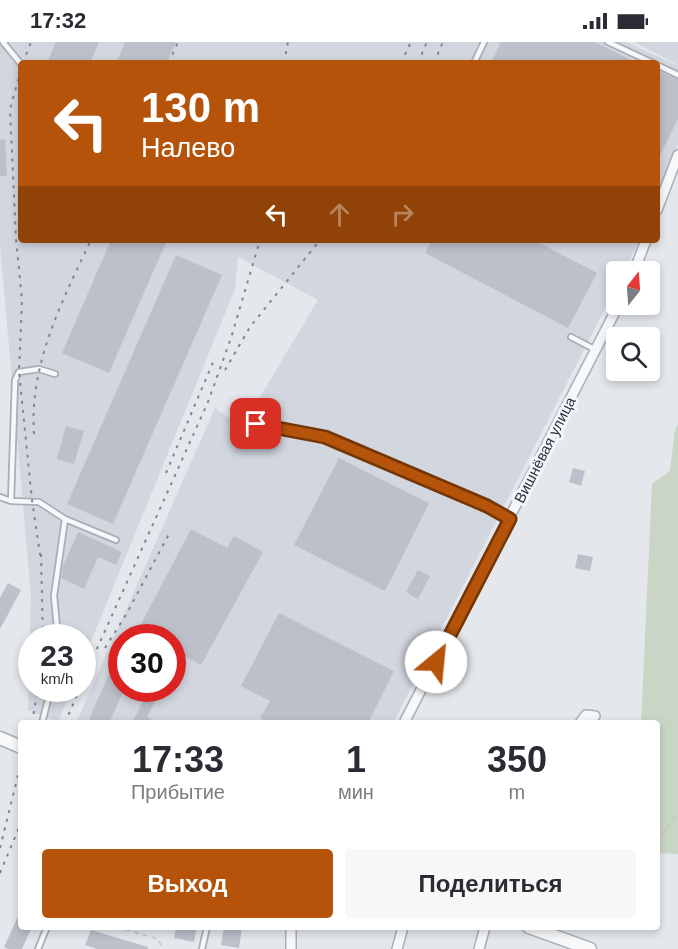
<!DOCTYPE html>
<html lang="ru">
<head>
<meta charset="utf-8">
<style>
  :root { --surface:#fff; --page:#f7f7f7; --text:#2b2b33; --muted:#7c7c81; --accent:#b45309 }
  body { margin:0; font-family:Arial,sans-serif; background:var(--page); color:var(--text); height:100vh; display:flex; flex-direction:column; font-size:22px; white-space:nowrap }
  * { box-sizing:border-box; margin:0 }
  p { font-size:20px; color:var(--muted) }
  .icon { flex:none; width:33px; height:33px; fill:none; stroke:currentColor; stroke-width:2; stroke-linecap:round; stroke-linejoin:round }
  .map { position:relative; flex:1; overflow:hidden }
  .panel { position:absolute; left:18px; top:678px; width:642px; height:210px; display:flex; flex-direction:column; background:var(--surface); border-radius:6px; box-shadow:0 3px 9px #0003 }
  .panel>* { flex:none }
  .top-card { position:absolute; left:18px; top:18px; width:642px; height:183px; border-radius:6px; box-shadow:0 3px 9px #0003; background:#b45309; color:#fff; overflow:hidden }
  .needle { width:39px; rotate:17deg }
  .fabs { position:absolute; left:606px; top:219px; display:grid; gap:12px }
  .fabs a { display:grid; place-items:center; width:54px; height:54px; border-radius:6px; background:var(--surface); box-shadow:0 3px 9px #0003; font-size:30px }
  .speed { position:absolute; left:18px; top:582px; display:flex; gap:12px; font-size:30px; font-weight:700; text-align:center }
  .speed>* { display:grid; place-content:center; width:78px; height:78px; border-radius:50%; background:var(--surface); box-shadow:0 3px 9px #0003; line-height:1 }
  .speed small { font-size:15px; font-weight:400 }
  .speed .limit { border:9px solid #d22; background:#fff; color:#111 }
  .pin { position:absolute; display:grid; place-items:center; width:51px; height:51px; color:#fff; margin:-26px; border-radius:12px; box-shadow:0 3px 9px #0006 }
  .me { position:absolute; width:66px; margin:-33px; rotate:28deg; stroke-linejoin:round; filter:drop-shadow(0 0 4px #0008) }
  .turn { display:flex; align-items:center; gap:21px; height:126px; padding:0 24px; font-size:27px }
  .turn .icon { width:78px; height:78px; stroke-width:2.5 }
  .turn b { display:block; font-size:42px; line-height:51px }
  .lanes { display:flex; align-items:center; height:57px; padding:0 24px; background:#0003; justify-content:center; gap:30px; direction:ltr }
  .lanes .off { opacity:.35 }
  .eta { display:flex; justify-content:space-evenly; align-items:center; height:102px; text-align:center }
  .eta b { font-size:36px; font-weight:800; line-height:42px }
  .action { display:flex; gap:12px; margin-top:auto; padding:12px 24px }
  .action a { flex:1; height:69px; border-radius:6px; background:var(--accent); color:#fff; font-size:24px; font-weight:800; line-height:69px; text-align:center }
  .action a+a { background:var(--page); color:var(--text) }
  .status { display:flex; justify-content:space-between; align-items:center; height:42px; padding:0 30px; background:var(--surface); direction:ltr }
  .status svg { height:16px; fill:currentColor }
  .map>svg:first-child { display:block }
  .built { fill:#d2d6de; fill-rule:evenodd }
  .green { fill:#c9d6c5 }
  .building { fill:#bbc0ca }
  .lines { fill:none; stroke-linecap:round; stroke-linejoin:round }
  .service-casing { stroke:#a9aeb7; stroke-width:8 }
  .minor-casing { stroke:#a9aeb7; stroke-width:12 }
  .tertiary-casing { stroke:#a9aeb7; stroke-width:15 }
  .path { stroke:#c2c5cb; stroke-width:1.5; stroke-dasharray:4.5 4.5; stroke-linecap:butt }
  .service { stroke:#f7f8fa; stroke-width:4.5 }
  .minor { stroke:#f7f8fa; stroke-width:9 }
  .tertiary { stroke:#f7f8fa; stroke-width:12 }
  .rail { stroke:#7d8696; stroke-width:2; stroke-dasharray:3 6; stroke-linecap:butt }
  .route-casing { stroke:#753606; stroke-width:15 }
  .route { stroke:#b45309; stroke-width:10 }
  .labels { text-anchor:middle; stroke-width:6; stroke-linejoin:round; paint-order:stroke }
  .street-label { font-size:15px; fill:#2b3445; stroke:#f4f6f9 }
</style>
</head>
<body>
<div class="status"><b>17:32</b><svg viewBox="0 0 49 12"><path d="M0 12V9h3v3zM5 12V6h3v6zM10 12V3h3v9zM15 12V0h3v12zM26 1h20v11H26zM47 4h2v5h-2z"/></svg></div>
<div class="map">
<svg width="678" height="907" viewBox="0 0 678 907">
  <rect width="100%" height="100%" fill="#e4e7ec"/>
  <path class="built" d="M 0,0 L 627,0 L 678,24 L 678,102 L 657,156 L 657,21 L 21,21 L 21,198 L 640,198 L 624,229 L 616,230 L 616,245 L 393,681 L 76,681 L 215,366 L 235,380 L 248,375 L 318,258 L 238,215 L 235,247 L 83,619 L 82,596 L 32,596 L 32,646 L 71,647 L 58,680 L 28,668 L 31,554 L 0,203 ZM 122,596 L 172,596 L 172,646 L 122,646 Z
    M 634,0 L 678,0 L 678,23 Z"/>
  <path class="green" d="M 678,382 L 678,812 L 657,811 L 657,681 L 641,681 L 652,442 L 670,429 L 675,388 Z"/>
  <path class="building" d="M 56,0 L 99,0 L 90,21 L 47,21 Z
    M 125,0 L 176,0 L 167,21 L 116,21 Z
    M 501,0 L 595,0 L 637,21 L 491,21 Z
    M 661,30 L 678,37 L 678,77 L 657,119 L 657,31 L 660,32 Z
    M 5,97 L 7,134 L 0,134 L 0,98 Z
    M 111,198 L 167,198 L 109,331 L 62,311 Z
    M 432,198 L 534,198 L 597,231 L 568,286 L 425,211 Z
    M 176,213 L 222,233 L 113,482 L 67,462 Z
    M 66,384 L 84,389 L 74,422 L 57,417 Z
    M 339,416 L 429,461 L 385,549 L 294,503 Z
    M 573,426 L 585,429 L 581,444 L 569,440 Z
    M 191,487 L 227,506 L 234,494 L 263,510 L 201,623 L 172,607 L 172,596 L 152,596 L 138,588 Z
    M 78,490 L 122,510 L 116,523 L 98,515 L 84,547 L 61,536 L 63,524 Z
    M 578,512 L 593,515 L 590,529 L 575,526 Z
    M 418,528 L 430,534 L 418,557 L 406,550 Z
    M 8,541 L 21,548 L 0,587 L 0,556 Z
    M 279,571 L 394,629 L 368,681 L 270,681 L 260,676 L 270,659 L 241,644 Z
    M 112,625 L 122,629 L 122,646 L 125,646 L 109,681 L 96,681 L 89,677 Z
    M 148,649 L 158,653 L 147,675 L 158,681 L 132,681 Z
    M 21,868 L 21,885 L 32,885 L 22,907 L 8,907 L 4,905 Z
    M 176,885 L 197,885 L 194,900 L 174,896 Z
    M 224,885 L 242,885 L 239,906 L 221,903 Z
    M 91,888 L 148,905 L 148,907 L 97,907 L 85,903 Z"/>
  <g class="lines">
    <defs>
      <path id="service" d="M 3,0 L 21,22
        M 608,0 L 653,21
        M 474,21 L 484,0
        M 657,23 L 678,33
        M 571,295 L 596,308
        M 256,382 L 325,395 L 487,464 L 510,477
        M 0,455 L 11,459 L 39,460 L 65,477 L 116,498
        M 11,459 L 15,338 L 19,330 L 39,327 L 55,332
        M 58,596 L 54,554 L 65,477
        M 42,681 L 51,646
        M 38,907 L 47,885
        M 202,907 L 207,885"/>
      <path id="minor" d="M 657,168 L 678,113
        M 634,230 L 646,198
        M 404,681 L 619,262
        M 580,681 L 586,673 L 595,674
        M 291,885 L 291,907
        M 397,907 L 403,885
        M 479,907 L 485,885"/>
      <path id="tertiary" d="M 0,696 L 21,705
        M 529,885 L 590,907"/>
    </defs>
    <use href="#service" class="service-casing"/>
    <use href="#minor" class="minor-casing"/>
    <use href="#tertiary" class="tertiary-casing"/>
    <path class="path" d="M 657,800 L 678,771
      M 117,885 L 158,897 L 163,907"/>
    <use href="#service" class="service"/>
    <use href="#minor" class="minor"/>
    <use href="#tertiary" class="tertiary"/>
    <path class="rail" d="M 23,21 L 31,0
      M 169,21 L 178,0
      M 284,21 L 288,0
      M 401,21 L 411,0
      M 418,21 L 427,0
      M 434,21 L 443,0
      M 21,28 L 10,67 L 16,197 L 22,258 L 19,330 L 32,458 L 41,519
      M 225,328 L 250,285 L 320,198
      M 34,392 C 29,323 62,259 91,198
      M 166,431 L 214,318
      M 41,512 L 43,596
      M 105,606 L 127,571 L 170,490
      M 82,640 L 208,360 L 231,296 L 260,198
      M 32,681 L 38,646
      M 65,681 L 80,646
      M 0,806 L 21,721
      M 0,831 L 21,781"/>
  </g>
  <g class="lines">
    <defs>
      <path id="route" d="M 256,382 L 325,395 L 487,464 L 510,477 L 436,620"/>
    </defs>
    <use href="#route" class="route-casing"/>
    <use href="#route" class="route"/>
  </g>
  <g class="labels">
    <g class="street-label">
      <text transform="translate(545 408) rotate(-63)" y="5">Вишнёвая улица</text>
    </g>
  </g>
</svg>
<div class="fabs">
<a><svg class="needle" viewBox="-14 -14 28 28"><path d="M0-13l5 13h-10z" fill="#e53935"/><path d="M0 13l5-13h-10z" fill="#7c7c81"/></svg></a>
<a><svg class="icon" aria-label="search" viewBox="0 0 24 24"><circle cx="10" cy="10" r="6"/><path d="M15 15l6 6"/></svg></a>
</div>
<div class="speed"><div>23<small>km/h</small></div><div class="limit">30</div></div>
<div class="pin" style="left:256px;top:382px;background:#d93025"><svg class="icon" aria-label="arrive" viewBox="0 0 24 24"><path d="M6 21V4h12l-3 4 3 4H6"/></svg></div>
<svg class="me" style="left:436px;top:620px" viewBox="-20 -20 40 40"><circle r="19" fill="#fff"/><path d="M0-13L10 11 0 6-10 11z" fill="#b45309"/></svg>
<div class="top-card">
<div class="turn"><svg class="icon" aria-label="left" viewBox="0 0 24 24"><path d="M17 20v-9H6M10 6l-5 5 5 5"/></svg><div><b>130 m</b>Налево</div></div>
<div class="lanes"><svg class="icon" aria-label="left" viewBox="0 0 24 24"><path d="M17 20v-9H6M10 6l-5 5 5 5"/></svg><svg class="icon off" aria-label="ahead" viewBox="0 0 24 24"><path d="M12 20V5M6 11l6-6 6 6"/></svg><svg class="icon off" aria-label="right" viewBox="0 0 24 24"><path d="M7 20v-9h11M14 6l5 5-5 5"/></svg></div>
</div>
<section class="panel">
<div class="eta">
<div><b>17:33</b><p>Прибытие</p></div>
<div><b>1</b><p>мин</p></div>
<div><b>350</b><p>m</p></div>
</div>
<div class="action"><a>Выход</a><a>Поделиться</a></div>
</section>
</div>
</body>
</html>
